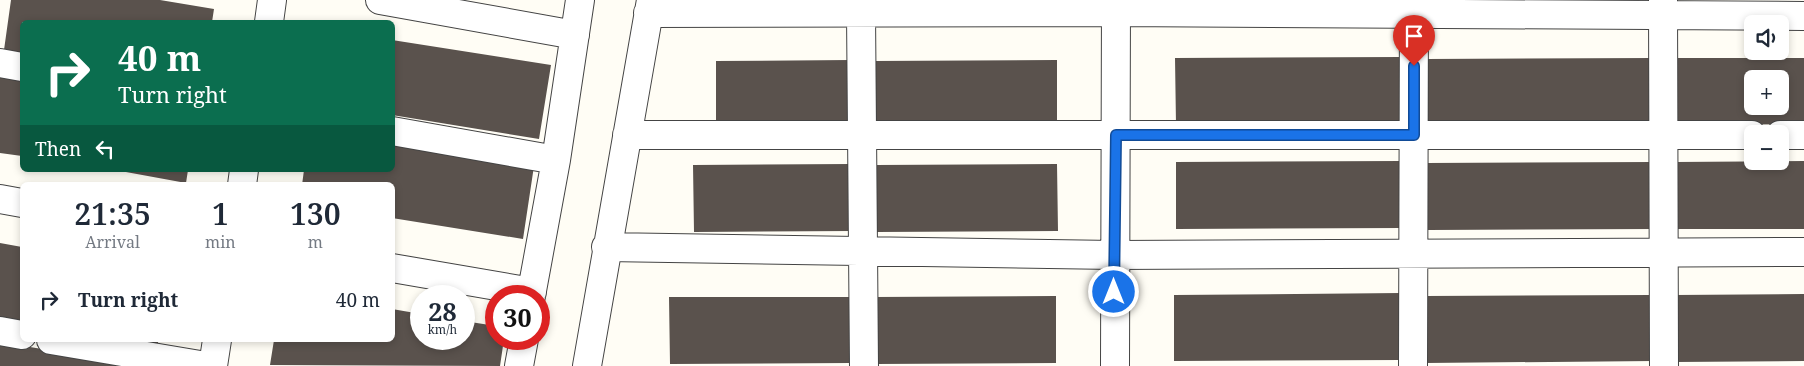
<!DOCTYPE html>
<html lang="en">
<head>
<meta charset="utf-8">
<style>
  :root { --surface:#fff; --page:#f2f2f3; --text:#1f2937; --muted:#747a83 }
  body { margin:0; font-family:"Noto Serif",serif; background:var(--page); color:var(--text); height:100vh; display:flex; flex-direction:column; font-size:19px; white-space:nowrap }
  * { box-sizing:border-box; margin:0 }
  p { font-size:16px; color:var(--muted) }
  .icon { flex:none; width:28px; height:28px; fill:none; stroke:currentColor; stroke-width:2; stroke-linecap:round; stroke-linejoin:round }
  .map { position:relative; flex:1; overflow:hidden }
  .drawer { position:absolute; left:20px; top:182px; width:375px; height:160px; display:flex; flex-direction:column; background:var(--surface); border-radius:8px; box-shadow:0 2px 8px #0003 }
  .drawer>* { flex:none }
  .banner { position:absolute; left:20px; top:20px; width:375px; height:152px; border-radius:8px; box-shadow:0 2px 8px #0003; background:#0b6e4f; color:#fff; overflow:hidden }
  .tools { position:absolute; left:1744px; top:15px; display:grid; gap:10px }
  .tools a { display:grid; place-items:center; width:45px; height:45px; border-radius:8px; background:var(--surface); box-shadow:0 2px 8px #0003; font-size:25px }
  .speed { position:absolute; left:410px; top:285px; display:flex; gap:10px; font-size:25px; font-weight:700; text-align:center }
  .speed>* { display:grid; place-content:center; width:65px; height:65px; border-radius:50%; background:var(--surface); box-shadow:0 2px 8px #0003; line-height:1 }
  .speed small { font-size:12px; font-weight:400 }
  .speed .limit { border:8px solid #d22; background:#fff; color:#111 }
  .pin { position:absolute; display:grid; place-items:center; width:42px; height:42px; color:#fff; margin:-51px -21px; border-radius:50% 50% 50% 0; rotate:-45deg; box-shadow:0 0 5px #0007 }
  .pin .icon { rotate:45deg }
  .me { position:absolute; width:55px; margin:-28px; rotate:0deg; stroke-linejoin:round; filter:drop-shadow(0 0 4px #0008) }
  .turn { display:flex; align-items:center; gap:18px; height:105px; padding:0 15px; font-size:22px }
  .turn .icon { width:65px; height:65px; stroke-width:2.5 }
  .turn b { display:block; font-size:35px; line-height:42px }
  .then { display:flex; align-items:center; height:48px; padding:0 15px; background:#0003; gap:10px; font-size:19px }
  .eta { display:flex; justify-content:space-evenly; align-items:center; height:85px; text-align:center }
  .eta b { font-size:30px; font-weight:600; line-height:35px }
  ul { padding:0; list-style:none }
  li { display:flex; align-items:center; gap:15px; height:65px; padding:0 15px }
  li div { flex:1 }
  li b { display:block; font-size:19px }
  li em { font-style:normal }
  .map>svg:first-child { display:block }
  .building { fill:#5a524d; fill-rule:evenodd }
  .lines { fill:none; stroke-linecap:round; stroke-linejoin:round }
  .minor-casing { stroke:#444; stroke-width:30 }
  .minor { stroke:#fff; stroke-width:28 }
  .route-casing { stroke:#114b97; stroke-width:12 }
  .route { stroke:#1a73e8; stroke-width:9 }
</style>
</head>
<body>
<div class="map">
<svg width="1804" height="366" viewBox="0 0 1804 366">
  <rect width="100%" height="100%" fill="#fffdf5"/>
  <path class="building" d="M 11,0 L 160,0 L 214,9 L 212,22 L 22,22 L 22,53 L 4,50 Z
    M 392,40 L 551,65 L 539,139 L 392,115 Z
    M 1402,57 L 1402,124 L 1176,125 L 1175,58 Z
    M 1654,58 L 1654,125 L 1427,126 L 1427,59 Z
    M 1676,58 L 1804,58 L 1804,124 L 1676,125 ZM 1752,79 L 1780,79 L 1780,106 L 1752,106 Z
    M 851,60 L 852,127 L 716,128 L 716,61 Z
    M 1057,60 L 1057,127 L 876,128 L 875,61 Z
    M 0,77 L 22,80 L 22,156 L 0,153 Z
    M 392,143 L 534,166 L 523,239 L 392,218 L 392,185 L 302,185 L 304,170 L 392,170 Z
    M 1402,161 L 1402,228 L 1176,229 L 1176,162 Z
    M 1804,161 L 1804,229 L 1677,229 L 1676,162 Z
    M 1654,162 L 1654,229 L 1428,230 L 1427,163 Z
    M 852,164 L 852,231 L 694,232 L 693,165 Z
    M 1057,164 L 1058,231 L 876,232 L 876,165 Z
    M 115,170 L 188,170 L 186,183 Z
    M 0,243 L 22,247 L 22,323 L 0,319 Z
    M 1401,293 L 1401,360 L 1174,361 L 1174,295 Z
    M 1804,294 L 1804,361 L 1675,362 L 1675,295 Z
    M 1652,295 L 1653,361 L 1426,363 L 1426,296 Z
    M 1056,296 L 1056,363 L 875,364 L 875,297 Z
    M 669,297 L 851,297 L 851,363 L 670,364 Z
    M 392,309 L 421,314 L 421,339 L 464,339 L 464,321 L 496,326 L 496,339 L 504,339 L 500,366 L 270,365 L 274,340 L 392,340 Z
    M 136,340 L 158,340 L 158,345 Z
    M 0,342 L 54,351 L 141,366 L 0,366 Z"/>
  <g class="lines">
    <defs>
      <path id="minor" d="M 380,0 L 575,35
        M 1663,0 L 1664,366
        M 648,13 L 1116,12 L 1804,16
        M 861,13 L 864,366
        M 269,22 L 272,0
        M 0,63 L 22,67
        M 392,131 L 556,160
        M 627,135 L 1752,135
        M 1780,135 L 1804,135
        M 242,185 L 244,170
        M 0,199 L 22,203
        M 606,247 L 1114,255 L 1804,252
        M 392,268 L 532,292
        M 531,296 L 556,160 L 580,0
        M 0,331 L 22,335
        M 51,340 L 206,366
        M 213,366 L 217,340
        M 519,366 L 524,339
        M 587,366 L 651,0
        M 1115,366 L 1116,0
        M 1413,366 L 1414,0"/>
    </defs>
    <use href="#minor" class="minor-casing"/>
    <use href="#minor" class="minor"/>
  </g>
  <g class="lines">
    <defs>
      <path id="route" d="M 1114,292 L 1116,135 L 1414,135 L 1414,66"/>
    </defs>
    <use href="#route" class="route-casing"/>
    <use href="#route" class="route"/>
  </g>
</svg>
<div class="tools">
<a><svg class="icon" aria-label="sound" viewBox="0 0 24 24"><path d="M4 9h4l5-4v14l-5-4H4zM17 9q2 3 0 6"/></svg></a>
<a>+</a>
<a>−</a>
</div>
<div class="speed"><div>28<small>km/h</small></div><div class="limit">30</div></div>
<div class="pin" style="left:1414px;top:66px;background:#d93025"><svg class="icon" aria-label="arrive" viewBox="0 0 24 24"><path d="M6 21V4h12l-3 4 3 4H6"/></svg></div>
<svg class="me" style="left:1114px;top:292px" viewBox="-20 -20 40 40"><circle r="17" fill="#1a73e8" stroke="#fff" stroke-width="3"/><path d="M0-11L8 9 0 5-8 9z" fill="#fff"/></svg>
<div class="banner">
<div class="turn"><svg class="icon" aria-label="right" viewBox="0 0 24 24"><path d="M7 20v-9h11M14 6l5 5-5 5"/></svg><div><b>40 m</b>Turn right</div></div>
<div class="then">Then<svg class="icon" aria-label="left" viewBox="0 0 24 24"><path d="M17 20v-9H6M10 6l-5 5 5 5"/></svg></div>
</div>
<section class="drawer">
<div class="eta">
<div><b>21:35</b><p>Arrival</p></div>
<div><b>1</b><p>min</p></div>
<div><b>130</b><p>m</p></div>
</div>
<ul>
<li><svg class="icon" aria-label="right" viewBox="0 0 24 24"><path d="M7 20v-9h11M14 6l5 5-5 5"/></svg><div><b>Turn right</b></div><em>40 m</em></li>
</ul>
</section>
</div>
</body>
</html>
